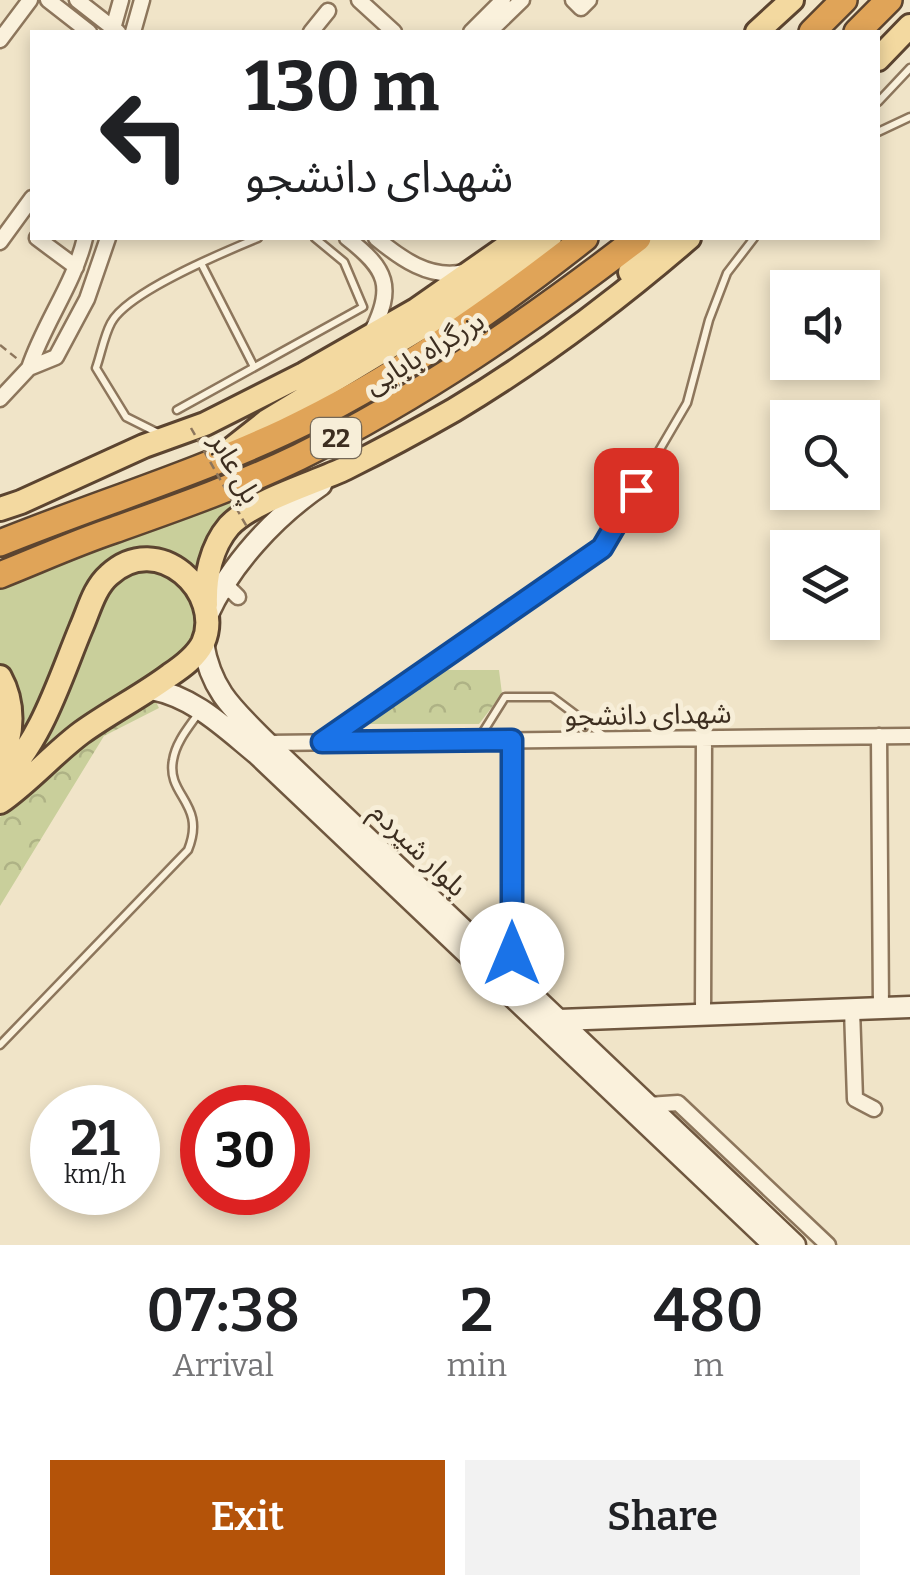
<!DOCTYPE html>
<html lang="en">
<head>
<meta charset="utf-8">
<style>
  :root { --surface:#fff; --page:#f2f2f2; --text:#202124; --muted:#757577; --accent:#b45309 }
  body { margin:0; font-family:Bitter,"Noto Sans Arabic",serif; background:var(--page); color:var(--text); height:100vh; display:flex; flex-direction:column; font-size:38px; white-space:nowrap }
  * { box-sizing:border-box; margin:0 }
  p { font-size:32px; color:var(--muted) }
  .icon { flex:none; width:55px; height:55px; fill:none; stroke:currentColor; stroke-width:2; stroke-linecap:round; stroke-linejoin:round }
  .map { position:relative; height:1245px; overflow:hidden }
  .details { display:flex; flex-direction:column; background:var(--surface); flex:1 }
  .details>* { flex:none }
  .hud { position:absolute; left:30px; top:30px; width:850px; height:210px; border-radius:0px; box-shadow:0 5px 15px #0003; background:#fff; color:var(--text); overflow:hidden }
  .tools { position:absolute; left:770px; top:270px; display:grid; gap:20px }
  .tools a { display:grid; place-items:center; width:110px; height:110px; border-radius:0px; background:var(--surface); box-shadow:0 5px 15px #0003; font-size:50px }
  .speed { position:absolute; left:30px; top:1085px; display:flex; gap:20px; font-size:50px; font-weight:700; text-align:center }
  .speed>* { display:grid; place-content:center; width:130px; height:130px; border-radius:50%; background:var(--surface); box-shadow:0 5px 15px #0003; line-height:1 }
  .speed small { font-size:25px; font-weight:400 }
  .speed .limit { border:15px solid #d22; background:#fff; color:#111 }
  .pin { position:absolute; display:grid; place-items:center; width:85px; height:85px; color:#fff; margin:-42px; border-radius:20px; box-shadow:0 5px 15px #0006 }
  .me { position:absolute; width:110px; margin:-55px; rotate:0deg; stroke-linejoin:round; filter:drop-shadow(0 0 8px #0008) }
  .turn { display:flex; align-items:center; gap:35px; height:210px; padding:0 50px; font-size:45px }
  .turn .icon { width:130px; height:130px; stroke-width:2.5 }
  .turn b { display:block; font-size:70px; line-height:85px }
  .eta { display:flex; justify-content:space-evenly; align-items:center; height:170px; text-align:center }
  .eta b { font-size:60px; font-weight:600; line-height:70px }
  .button { display:flex; gap:20px; margin-top:auto; padding:20px 50px }
  .button a { flex:1; height:115px; border-radius:0px; background:var(--accent); color:#fff; font-size:40px; font-weight:600; line-height:115px; text-align:center }
  .button a+a { background:var(--page); color:var(--text) }
  .map>svg:first-child { display:block }
  .green { fill:#c9cf9b }
  .park { fill:url(#park-crowns) }
  .lines { fill:none; stroke-linecap:round; stroke-linejoin:round }
  .lane-casing { stroke:#8d765c; stroke-width:11 }
  .street-casing { stroke:#8d765c; stroke-width:19 }
  .secondary-casing { stroke:#6f573f; stroke-width:25 }
  .primary-casing { stroke:#5b4430; stroke-width:28 }
  .highway-casing { stroke:#5b4430; stroke-width:30 }
  .path { stroke:#8d765c; stroke-width:2.5; stroke-dasharray:8 5; stroke-linecap:butt }
  .lane { stroke:#faf1dc; stroke-width:6 }
  .street { stroke:#faf1dc; stroke-width:14 }
  .secondary { stroke:#faf1dc; stroke-width:20 }
  .primary { stroke:#f3d9a0; stroke-width:22 }
  .highway { stroke:#e0a458; stroke-width:25 }
  .path-bridge { stroke:#8d765c; stroke-width:2.5; stroke-dasharray:8 5; stroke-linecap:butt }
  .route-casing { stroke:#114b97; stroke-width:25 }
  .route { stroke:#1a73e8; stroke-width:18 }
  .labels { text-anchor:middle; stroke-width:10; stroke-linejoin:round; paint-order:stroke }
  .shield { fill:#f7eed8; stroke:#756857; stroke-width:2.5 }
  .shield-label { font-size:25px; font-weight:bold; fill:#3d2e20 }
  .street-label { font-size:28px; fill:#3d2e20; stroke:#f7eed8 }
</style>
</head>
<body>
<div class="map">
<svg width="910" height="1245" viewBox="0 0 910 1245">
  <defs>
    <pattern id="park-crowns" width="20" height="18" patternUnits="userSpaceOnUse" patternTransform="scale(2.5)"><rect width="20" height="18" fill="#c9cf9b"/><path d="M2 6a3 3 0 1 1 6 0M12 15a3 3 0 1 1 6 0" fill="none" stroke="#aeb285"/></pattern>
  </defs>
  <rect width="100%" height="100%" fill="#f0e4c8"/>
  <path class="green" d="M 252,496 L 231,512 L 200,578 L 128,556 L 26,738 L 0,770 L 7,675 L 0,665 L 0,587 L 142,532 Z
    M 154,565 L 192,590 L 199,626 L 193,650 L 4,786 L 112,579 Z"/>
  <path class="park" d="M 429,670 L 499,670 L 502,694 L 479,724 L 357,724 Z
    M 154,698 L 159,708 L 104,736 L 0,906 L 0,817 L 46,772 L 94,731 Z"/>
  <g class="lines">
    <defs>
      <path id="lane" d="M 878,102 L 910,68
        M 878,132 L 910,117
        M 201,263 L 254,367
        M 177,410 L 363,307 L 344,262 L 315,238
        M 158,433 L 126,417 L 96,368 C 101,354 104,336 111,323 C 127,292 224,252 258,238
        M 327,739 L 602,548 L 687,403 L 709,320 L 727,273 L 754,238
        M 478,740 L 505,697 L 552,697 L 604,736
        M 0,1045 L 188,850 C 207,803 166,796 173,760 C 176,741 190,726 200,711"/>
      <path id="street" d="M 48,0 L 89,32
        M 77,0 L 118,32
        M 359,0 L 394,32
        M 573,0 L 581,8 L 589,0
        M 112,32 L 121,0
        M 133,32 L 142,0
        M 311,32 L 328,11
        M 471,32 L 503,0
        M 489,32 L 522,0
        M 0,40 L 30,0
        M 37,238 L 76,267
        M 347,238 C 387,269 395,287 371,333
        M 376,238 C 400,258 430,280 464,272
        M 0,242 L 32,198
        M 29,368 C 44,323 74,284 85,238
        M 0,399 L 29,368 L 56,357 L 87,299 L 108,238
        M 218,592 L 231,590 L 238,597
        M 879,736 L 881,1008
        M 267,743 L 910,736
        M 512,954 L 512,740
        M 852,1009 L 855,1099 L 874,1109
        M 703,1015 L 704,738
        M 648,1105 L 678,1103 L 828,1245"/>
      <path id="secondary" d="M 207,616 C 230,565 274,517 321,485
        M 203,643 C 211,691 233,709 267,743 L 795,1245
        M 151,689 C 194,697 224,727 257,754 L 774,1245
        M 553,1026 L 559,1020 L 910,1007"/>
      <path id="primary" d="M 757,32 L 792,0
        M 878,59 L 910,26
        M 630,272 L 662,238
        M 229,451 L 267,421 L 465,301 L 550,238
        M 0,509 L 21,502 L 144,446 L 205,424 L 304,374 L 416,310 L 519,238
        M 206,605 C 205,577 211,547 229,526 C 252,501 315,483 346,468 C 382,450 419,430 454,410 C 536,361 617,300 689,238
        M 0,677 C 14,702 14,735 0,760
        M 0,782 C 42,740 59,681 81,628 C 89,610 94,588 109,575 C 158,529 225,593 203,643 C 196,657 182,667 170,675 C 142,696 110,712 81,733 C 53,754 29,782 0,802"/>
      <path id="highway" d="M 812,32 L 844,0
        M 857,32 L 889,0
        M 0,543 C 94,505 192,475 284,432 C 392,381 492,311 585,238
        M 0,575 C 38,560 75,543 114,530 C 176,508 239,486 299,457 C 422,396 530,321 638,238"/>
    </defs>
    <use href="#lane" class="lane-casing"/>
    <use href="#street" class="street-casing"/>
    <use href="#secondary" class="secondary-casing"/>
    <use href="#primary" class="primary-casing"/>
    <use href="#highway" class="highway-casing"/>
    <path class="path" d="M 0,345 L 20,361"/>
    <use href="#lane" class="lane"/>
    <use href="#street" class="street"/>
    <use href="#secondary" class="secondary"/>
    <use href="#primary" class="primary"/>
    <use href="#highway" class="highway"/>
    <path class="path-bridge" d="M 191,428 L 247,527"/>
  </g>
  <g class="lines">
    <defs>
      <path id="route" d="M 512,954 L 512,740 L 322,742 L 602,548 L 636,490"/>
    </defs>
    <use href="#route" class="route-casing"/>
    <use href="#route" class="route"/>
  </g>
  <g class="labels">
    <rect class="shield" x="311" y="418" width="50" height="40" rx="8"/>
    <g class="shield-label">
      <text x="336" y="447">22</text>
    </g>
    <g class="street-label">
      <text transform="translate(424 352) rotate(-31)" y="10">بزرگراه بابایی</text>
      <text transform="translate(236 468) rotate(61)" y="10">پل عابر</text>
      <text transform="translate(648 714) rotate(-1)" y="10">شهدای دانشجو</text>
      <text transform="translate(419 849) rotate(44)" y="10">بلوار شیردم</text>
    </g>
  </g>
</svg>
<div class="tools">
<a><svg class="icon" aria-label="sound" viewBox="0 0 24 24"><path d="M4 9h4l5-4v14l-5-4H4zM17 9q2 3 0 6"/></svg></a>
<a><svg class="icon" aria-label="search" viewBox="0 0 24 24"><circle cx="10" cy="10" r="6"/><path d="M15 15l6 6"/></svg></a>
<a><svg class="icon" aria-label="layers" viewBox="0 0 24 24"><path d="M12 4l9 5-9 5-9-5zM3 14l9 5 9-5"/></svg></a>
</div>
<div class="speed"><div>21<small>km/h</small></div><div class="limit">30</div></div>
<div class="pin" style="left:636px;top:490px;background:#d93025"><svg class="icon" aria-label="arrive" viewBox="0 0 24 24"><path d="M6 21V4h12l-3 4 3 4H6"/></svg></div>
<svg class="me" style="left:512px;top:954px" viewBox="-20 -20 40 40"><circle r="19" fill="#fff"/><path d="M0-13L10 11 0 6-10 11z" fill="#1a73e8"/></svg>
<div class="hud">
<div class="turn"><svg class="icon" aria-label="left" viewBox="0 0 24 24"><path d="M17 20v-9H6M10 6l-5 5 5 5"/></svg><div><b>130 m</b>شهدای دانشجو</div></div>
</div>
</div>
<section class="details">
<div class="eta">
<div><b>07:38</b><p>Arrival</p></div>
<div><b>2</b><p>min</p></div>
<div><b>480</b><p>m</p></div>
</div>
<div class="button"><a>Exit</a><a>Share</a></div>
</section>
</body>
</html>
